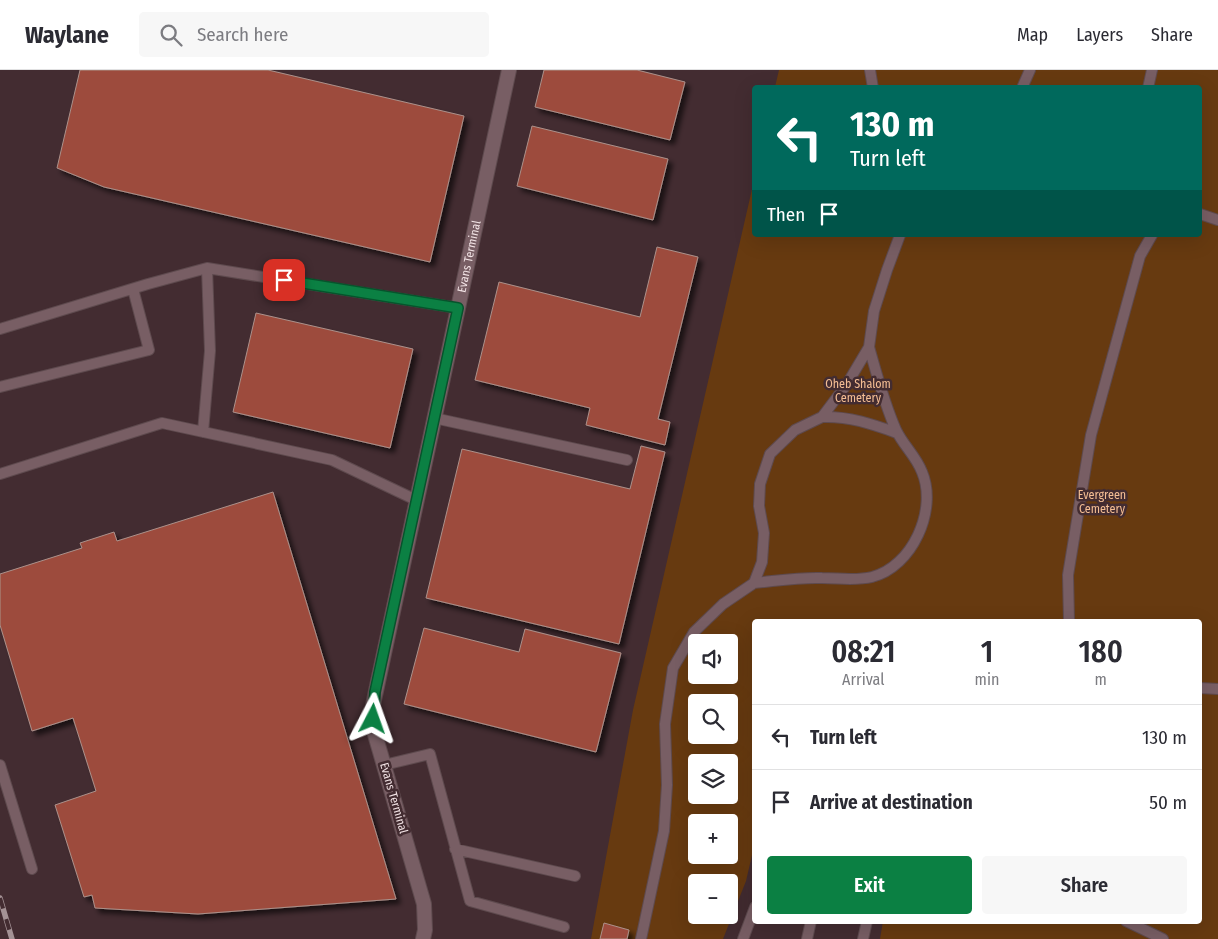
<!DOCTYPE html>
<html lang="en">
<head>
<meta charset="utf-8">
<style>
  :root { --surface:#fff; --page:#f7f7f7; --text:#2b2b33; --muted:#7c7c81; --line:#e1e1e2; --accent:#0b8043 }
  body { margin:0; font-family:"Fira Sans Condensed",sans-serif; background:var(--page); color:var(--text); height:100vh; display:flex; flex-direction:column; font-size:19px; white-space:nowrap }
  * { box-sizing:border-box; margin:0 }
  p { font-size:16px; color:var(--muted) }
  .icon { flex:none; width:28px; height:28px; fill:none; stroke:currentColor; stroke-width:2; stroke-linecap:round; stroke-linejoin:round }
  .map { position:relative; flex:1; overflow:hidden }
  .panel { position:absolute; left:752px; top:549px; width:450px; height:305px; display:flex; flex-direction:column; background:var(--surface); border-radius:5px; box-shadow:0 5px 20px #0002 }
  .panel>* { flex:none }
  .top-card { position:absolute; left:752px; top:15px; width:450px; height:152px; border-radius:5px; box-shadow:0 5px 20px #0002; background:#00695c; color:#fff; overflow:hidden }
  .buttons { position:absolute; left:688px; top:564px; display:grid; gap:10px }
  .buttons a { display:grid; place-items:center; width:50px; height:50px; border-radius:5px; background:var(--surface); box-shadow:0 5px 20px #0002; font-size:25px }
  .pin { position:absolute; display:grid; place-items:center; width:42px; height:42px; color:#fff; margin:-21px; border-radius:10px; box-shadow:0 2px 8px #0006 }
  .me { position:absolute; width:55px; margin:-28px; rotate:4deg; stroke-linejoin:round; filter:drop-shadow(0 0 4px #0008) }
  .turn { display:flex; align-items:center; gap:18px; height:105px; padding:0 15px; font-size:22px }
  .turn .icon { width:65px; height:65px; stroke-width:2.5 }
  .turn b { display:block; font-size:35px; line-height:42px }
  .then { display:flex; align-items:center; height:48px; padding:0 15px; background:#0003; gap:10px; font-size:19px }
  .eta { display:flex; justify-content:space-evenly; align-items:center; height:85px; text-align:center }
  .eta b { font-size:30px; font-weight:600; line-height:35px }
  .cta { display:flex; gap:10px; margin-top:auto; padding:10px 15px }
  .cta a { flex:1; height:58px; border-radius:5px; background:var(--accent); color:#fff; font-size:20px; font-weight:600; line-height:58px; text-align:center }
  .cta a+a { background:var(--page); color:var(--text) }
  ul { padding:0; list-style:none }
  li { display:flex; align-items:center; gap:15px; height:65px; padding:0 15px; border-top:1px solid var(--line) }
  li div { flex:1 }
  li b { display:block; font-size:19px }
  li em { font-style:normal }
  header { display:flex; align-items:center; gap:30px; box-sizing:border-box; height:70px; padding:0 25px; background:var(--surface); border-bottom:1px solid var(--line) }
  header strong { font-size:24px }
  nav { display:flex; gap:28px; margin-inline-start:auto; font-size:18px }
  .search { width:350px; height:45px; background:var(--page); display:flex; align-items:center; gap:12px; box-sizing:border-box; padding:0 18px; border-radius:5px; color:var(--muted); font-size:19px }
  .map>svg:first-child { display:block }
  .green { fill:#673a10; fill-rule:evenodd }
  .building { fill:#9d4c3d; stroke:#ac918b; filter:url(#shadow) }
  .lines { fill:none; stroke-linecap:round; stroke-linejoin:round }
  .service-casing { stroke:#5e4a4e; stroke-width:12 }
  .minor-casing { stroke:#5e4a4e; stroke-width:16 }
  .service { stroke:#785e64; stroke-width:10 }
  .minor { stroke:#785e64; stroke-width:14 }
  .rail-casing { stroke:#a49295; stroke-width:5.5 }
  .rail { stroke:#432c31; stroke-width:4; stroke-dasharray:11; stroke-linecap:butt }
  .route-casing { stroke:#07532c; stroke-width:12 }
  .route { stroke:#0b8043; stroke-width:9 }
  .labels { text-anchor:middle; stroke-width:5; stroke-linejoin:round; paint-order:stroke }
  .street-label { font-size:12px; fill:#f3e4e6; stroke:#432c31 }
  .park-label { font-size:12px; fill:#f4bd93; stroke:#432c31 }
</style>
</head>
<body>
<header>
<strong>Waylane</strong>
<div class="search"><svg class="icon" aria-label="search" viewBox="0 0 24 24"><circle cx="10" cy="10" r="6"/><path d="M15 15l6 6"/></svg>Search here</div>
<nav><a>Map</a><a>Layers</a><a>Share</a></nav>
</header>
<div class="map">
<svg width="1218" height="869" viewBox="0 0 1218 869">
  <defs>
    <filter id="shadow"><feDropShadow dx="4.5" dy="4.5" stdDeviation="2.5" flood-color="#0009"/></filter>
  </defs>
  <rect width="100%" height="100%" fill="#432c31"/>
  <path class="green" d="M 779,0 L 1218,0 L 1218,869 L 880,869 L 883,851 L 1200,851 L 1200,551 L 755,551 L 755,772 L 746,811 L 723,869 L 591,869 L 633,640 L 755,106 L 755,165 L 1200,165 L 1200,18 L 775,17 ZM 696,572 L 729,572 L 729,605 L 696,605 ZM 696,632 L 729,632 L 729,665 L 696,665 ZM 696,692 L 729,692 L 729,725 L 696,725 ZM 696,752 L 729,752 L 729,785 L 696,785 ZM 696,812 L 729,812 L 729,845 L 696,845 Z"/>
  <path class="building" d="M 80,0 L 268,0 L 464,46 L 430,192 L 104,117 L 57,98 Z
    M 544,0 L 637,0 L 685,12 L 670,70 L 535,37 Z
    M 532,56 L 668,89 L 653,150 L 517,116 Z
    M 657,177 L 698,187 L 658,349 L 670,352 L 665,375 L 586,355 L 590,338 L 475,310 L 499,212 L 640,247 Z
    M 256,243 L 413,279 L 390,378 L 233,342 Z
    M 641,376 L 665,382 L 619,574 L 426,528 L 462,379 L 630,419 Z
    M 273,422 L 396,829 L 198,844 L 95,838 L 92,825 L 84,827 L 55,735 L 96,721 L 73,648 L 32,661 L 0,555 L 0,504 L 82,478 L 80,473 L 114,462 L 117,471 Z
    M 424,558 L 519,582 L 525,559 L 621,583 L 596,682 L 404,634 Z
    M 604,853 L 629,860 L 627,869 L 600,869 Z"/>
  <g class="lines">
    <defs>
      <path id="service" d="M 870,0 L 873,18
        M 1022,18 L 1030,0
        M 1148,18 L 1152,0
        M 1200,144 L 1218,150
        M 0,259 L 148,214 L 207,198
        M 869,277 C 877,305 884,333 896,360 C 903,375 916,386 922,402 C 938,440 912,497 872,507 C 855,511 839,508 822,508 C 800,507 776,511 754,513 L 762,492 L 764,463 L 759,436 L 760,414 L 770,384 L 795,360 L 822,347 L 847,314 L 869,277 L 874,241 L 887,200 L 900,165
        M 0,317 L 149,280 L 133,219
        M 822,347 C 849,346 872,354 897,363
        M 434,348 L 627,390
        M 203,362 L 210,281 L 207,198 L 458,238
        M 0,404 L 162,353 L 332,390 L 416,430
        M 1069,551 L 1068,505 L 1091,365 L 1140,186 L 1152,165
        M 1200,618 L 1218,619
        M 0,695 L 32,799
        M 384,695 L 430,684 L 470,831 L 564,857
        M 455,779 L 575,806
        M 1126,851 L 1163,869
        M 641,869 L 664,761 L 667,715 L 665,654 L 673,598 L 694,562 L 723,534 L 754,513
        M 743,869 L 755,837
        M 807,869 L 811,851
        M 863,869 L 867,851"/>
      <g id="minor">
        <path id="s1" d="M 423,869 L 425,860 L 424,834 L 374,661 L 373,635 L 509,0"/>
      </g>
    </defs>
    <use href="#service" class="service-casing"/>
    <use href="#minor" class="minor-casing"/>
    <use href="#service" class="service"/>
    <use href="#minor" class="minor"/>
    <defs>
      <path id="rail" d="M 0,828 L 12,869"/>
    </defs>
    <use href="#rail" class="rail-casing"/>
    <use href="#rail" class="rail"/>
  </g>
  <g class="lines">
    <defs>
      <path id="route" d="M 284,210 L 458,238 L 375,622 L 373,649"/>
    </defs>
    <use href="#route" class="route-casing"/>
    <use href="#route" class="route"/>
  </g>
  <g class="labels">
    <g class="street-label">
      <text dy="4" stroke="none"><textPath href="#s1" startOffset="700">Evans Terminal</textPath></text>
      <text transform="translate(394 728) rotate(74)" y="4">Evans Terminal</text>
    </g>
    <g class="park-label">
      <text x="858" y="318">Oheb Shalom<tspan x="858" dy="14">Cemetery</tspan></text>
      <text x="1102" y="429">Evergreen<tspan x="1102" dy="14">Cemetery</tspan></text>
    </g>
  </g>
</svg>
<div class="buttons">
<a><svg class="icon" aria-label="sound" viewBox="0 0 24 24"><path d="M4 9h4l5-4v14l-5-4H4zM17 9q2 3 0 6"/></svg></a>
<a><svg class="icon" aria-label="search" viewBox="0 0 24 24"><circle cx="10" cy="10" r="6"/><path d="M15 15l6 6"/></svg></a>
<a><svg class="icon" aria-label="layers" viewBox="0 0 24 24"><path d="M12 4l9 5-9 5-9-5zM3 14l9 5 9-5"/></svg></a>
<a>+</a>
<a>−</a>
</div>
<div class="pin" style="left:284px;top:210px;background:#d93025"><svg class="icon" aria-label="arrive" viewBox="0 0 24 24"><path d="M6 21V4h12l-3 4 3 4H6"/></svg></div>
<svg class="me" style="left:373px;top:649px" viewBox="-20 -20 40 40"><path d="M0-17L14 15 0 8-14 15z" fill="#0b8043" stroke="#fff" stroke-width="4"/></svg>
<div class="top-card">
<div class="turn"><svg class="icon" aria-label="left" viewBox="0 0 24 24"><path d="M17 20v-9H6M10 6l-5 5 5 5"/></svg><div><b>130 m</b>Turn left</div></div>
<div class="then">Then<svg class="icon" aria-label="arrive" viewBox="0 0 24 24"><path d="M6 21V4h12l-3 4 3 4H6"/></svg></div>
</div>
<section class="panel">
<div class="eta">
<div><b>08:21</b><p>Arrival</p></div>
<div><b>1</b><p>min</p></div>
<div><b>180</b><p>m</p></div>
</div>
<ul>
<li><svg class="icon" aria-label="left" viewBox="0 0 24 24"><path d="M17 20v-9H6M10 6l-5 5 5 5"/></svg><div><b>Turn left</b></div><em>130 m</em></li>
<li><svg class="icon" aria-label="arrive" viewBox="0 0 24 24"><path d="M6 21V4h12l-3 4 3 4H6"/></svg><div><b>Arrive at destination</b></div><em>50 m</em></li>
</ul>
<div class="cta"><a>Exit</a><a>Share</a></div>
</section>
</div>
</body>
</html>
